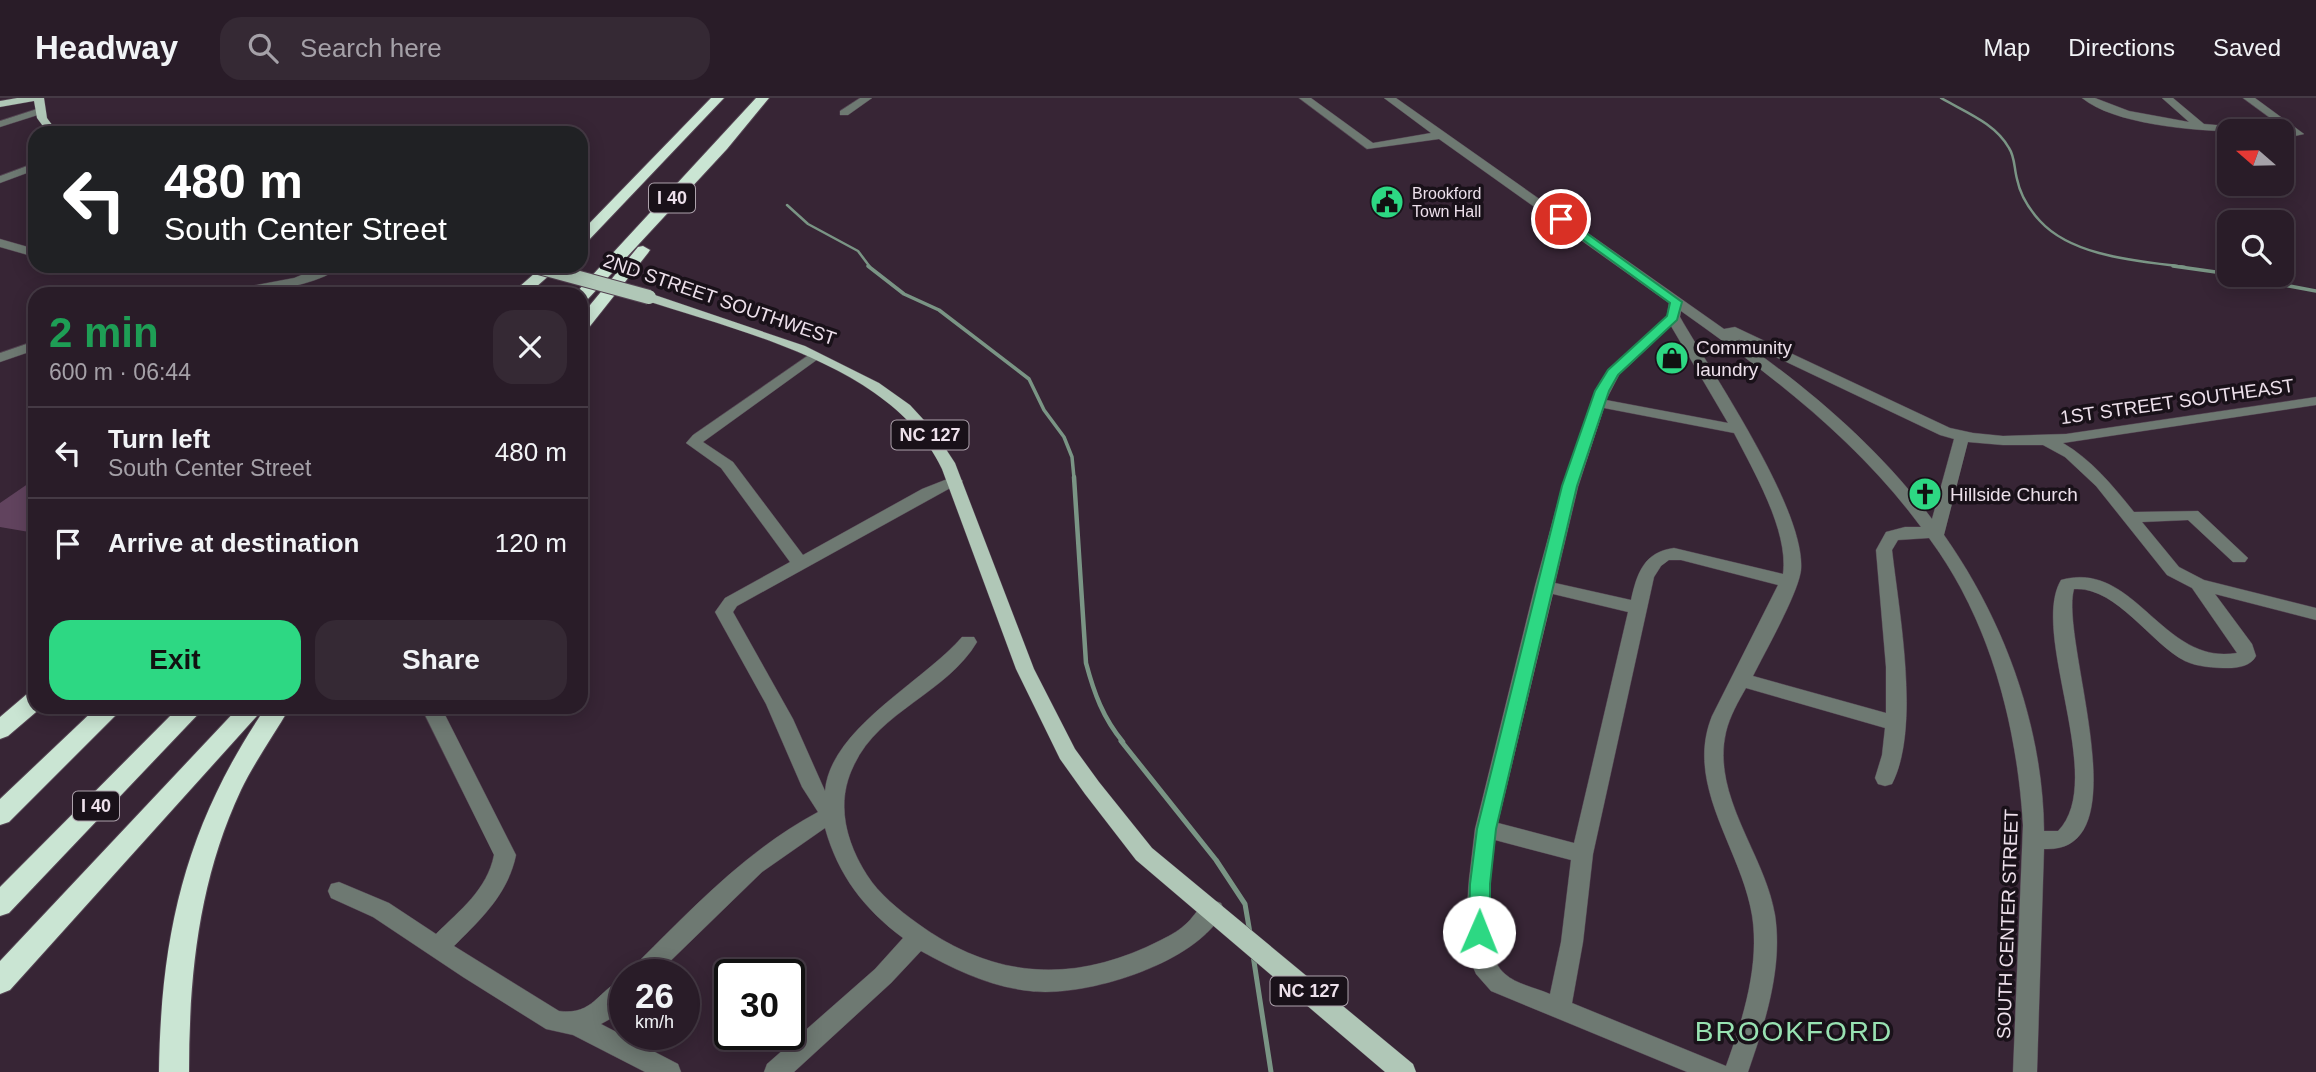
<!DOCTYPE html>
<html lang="en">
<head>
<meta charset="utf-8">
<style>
  :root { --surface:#291c28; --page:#352934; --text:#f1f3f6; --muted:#a5a1a8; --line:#453a45; --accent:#2dd883 }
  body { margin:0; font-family:Helvetica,sans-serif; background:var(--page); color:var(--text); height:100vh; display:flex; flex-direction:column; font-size:26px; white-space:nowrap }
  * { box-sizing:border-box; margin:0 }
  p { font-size:23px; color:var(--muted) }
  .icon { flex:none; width:38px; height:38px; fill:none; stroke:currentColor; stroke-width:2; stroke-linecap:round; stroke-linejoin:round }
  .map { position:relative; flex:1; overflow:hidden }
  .side { position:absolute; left:28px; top:189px; width:560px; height:427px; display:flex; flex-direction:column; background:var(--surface); border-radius:21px; box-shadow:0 4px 18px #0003,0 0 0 2px var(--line) }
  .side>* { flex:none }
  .top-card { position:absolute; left:28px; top:28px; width:560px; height:147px; border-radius:21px; box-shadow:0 4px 18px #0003,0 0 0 2px var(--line); background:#202124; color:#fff; overflow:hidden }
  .needle { width:46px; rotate:290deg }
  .controls { position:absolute; left:2217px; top:21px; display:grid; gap:14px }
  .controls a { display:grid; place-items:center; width:77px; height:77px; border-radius:14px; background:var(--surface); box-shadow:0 4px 18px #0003,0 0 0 2px var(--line); font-size:35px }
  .speed { position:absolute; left:609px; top:861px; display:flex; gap:14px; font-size:35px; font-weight:700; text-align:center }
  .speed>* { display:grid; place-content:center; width:91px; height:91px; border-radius:50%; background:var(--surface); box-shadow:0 4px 18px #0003,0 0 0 2px var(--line); line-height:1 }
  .speed small { font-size:18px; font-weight:400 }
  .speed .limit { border:4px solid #111; border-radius:10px; background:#fff; color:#111 }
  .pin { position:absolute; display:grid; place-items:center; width:60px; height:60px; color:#fff; margin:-30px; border:4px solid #fff; border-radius:50%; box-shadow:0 2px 7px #0007 }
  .me { position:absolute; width:77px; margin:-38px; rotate:1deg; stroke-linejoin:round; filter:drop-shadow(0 0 5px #0008) }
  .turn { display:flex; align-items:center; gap:24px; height:147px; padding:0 21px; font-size:32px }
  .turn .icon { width:91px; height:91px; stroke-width:2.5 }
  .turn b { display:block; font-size:49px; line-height:60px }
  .round { display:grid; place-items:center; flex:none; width:74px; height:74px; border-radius:21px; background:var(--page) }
  .summary { display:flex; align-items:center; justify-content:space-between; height:119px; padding:0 21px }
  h1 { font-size:42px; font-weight:600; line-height:52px; color:#1e9e55 }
  .primary-button { display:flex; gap:14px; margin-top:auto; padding:14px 21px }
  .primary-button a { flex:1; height:80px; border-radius:21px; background:var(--accent); color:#111; font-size:28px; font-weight:600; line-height:80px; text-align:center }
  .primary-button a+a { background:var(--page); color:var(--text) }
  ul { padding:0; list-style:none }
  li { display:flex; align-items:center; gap:21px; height:91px; padding:0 21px; border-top:2px solid var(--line) }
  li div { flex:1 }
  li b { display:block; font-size:26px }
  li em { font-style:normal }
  header { display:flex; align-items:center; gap:42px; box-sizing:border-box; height:98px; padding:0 35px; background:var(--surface); border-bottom:2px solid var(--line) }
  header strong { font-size:33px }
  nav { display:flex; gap:38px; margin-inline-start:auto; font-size:24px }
  .search { width:490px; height:63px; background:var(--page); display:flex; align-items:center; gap:18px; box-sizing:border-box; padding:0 24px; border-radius:21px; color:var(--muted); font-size:26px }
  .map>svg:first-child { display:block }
  .green { fill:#61435e }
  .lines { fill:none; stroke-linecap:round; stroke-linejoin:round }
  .stream-far3 { stroke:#7a9585; stroke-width:2.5 }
  .stream-far2 { stroke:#7a9585; stroke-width:3.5 }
  .stream-far1 { stroke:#7a9585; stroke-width:4.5 }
  .stream { stroke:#7a9585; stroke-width:5 }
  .minor-casing { stroke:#544352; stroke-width:1 }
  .major-casing { stroke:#544352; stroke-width:1 }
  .highway-casing { stroke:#544352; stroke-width:2 }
  .minor { fill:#6e7972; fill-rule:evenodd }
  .major { fill:#b0c7b7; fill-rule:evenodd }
  .highway { fill:#cae5d3; fill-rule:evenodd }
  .major-bridge-far1-casing { stroke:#544352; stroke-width:12; stroke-linecap:butt }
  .major-bridge-casing { stroke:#544352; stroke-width:16; stroke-linecap:butt }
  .major-bridge-far1 { stroke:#b0c7b7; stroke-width:11 }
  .major-bridge { stroke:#b0c7b7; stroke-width:14 }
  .route { fill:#2dd883; stroke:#1d8c55; stroke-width:2 }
  .labels { text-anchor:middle; stroke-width:7; stroke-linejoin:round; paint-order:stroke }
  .far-poi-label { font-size:16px; fill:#ede0eb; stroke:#191119; text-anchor:start }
  .shield { fill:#191119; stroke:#ada2ac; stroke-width:2 }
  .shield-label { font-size:18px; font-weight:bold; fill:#ede0eb }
  .street-label { font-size:19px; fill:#ede0eb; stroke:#191119 }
  .poi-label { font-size:19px; fill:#ede0eb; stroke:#191119; text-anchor:start }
  .near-quarter-label { font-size:28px; letter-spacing:2px; fill:#98e2b2; stroke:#191119 }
</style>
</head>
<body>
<header>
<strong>Headway</strong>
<div class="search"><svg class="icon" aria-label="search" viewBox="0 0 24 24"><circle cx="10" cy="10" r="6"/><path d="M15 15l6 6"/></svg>Search here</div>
<nav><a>Map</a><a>Directions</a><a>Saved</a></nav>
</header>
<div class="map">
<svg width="2316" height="974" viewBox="0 0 2316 974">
  <rect width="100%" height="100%" fill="#372535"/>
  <path class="green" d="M 35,381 L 35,435 L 0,429 L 0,405 Z"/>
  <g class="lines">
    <path class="stream-far3" d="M 1941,0 C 1965,14 1995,25 2009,50 C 2015,59 2014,70 2017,81 C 2020,96 2029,111 2040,123 C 2073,159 2139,163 2185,169
      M 787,107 L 808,126 L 858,153 L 870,169"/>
    <path class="stream-far2" d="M 868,168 L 904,196 L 939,212 L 1029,281 L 1044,312 L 1064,339 L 1072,359 L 1074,380
      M 2173,168 L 2230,176
      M 2231,177 L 2316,193"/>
    <path class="stream-far1" d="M 1074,379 L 1086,565 C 1094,595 1103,620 1123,644"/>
    <path class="stream" d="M 1121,643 L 1216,762 L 1245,806 L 1250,835
      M 1253,857 L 1271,974"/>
    <defs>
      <path id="minor" d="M 860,0 L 872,0 L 848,17 L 840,17 L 840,13 Z
        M 1299,0 L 1311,0 L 1373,45 L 1431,35 L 1384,0 L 1396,0 L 1724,231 L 1735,229 L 1950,330 L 1973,335 L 2003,338 L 2066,336 L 2316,299 L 2316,307 L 2063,345 C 2092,362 2113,388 2134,414 L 2198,413 L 2248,460 L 2245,464 L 2233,464 L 2188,422 L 2142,424 L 2179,469 L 2204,482 L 2316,510 L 2316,522 L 2215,496 L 2252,546 L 2256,558 C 2251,568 2238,570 2228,570 C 2214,570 2198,569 2185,563 C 2150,545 2116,488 2074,491 C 2059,542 2144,756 2044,751 L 2037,974 L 2013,974 L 2023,727 C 2017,627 1990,522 1929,440 L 1898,442 L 1892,452 C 1899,514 1921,630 1892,686 L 1885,688 L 1878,686 L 1875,680 L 1882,657 L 1885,630 L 1746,590 C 1738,604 1730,618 1726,634 C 1711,698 1765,756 1775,817 C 1783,870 1765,925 1748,974 L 1687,974 L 1491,893 L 1476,876 L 1468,857 L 1466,823 L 1469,782 L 1475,731 L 1535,488 L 1562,389 L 1595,293 L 1608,272 L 1667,218 L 1669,205 L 1439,41 L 1367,51 ZM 1681,213 C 1770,276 1856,341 1921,429 L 1905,429 L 1886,434 L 1876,452 L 1886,569 L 1886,615 L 1753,578 C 1765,554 1798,496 1801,472 C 1806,411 1711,274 1680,219 ZM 1671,228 L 1728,325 L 1606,302 L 1619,277 ZM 1738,241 L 1940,337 L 1954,341 L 1932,421 C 1879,350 1811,292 1738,241 ZM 1604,310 L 1734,335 C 1753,372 1789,433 1783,476 L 1674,450 C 1644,454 1637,475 1631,502 L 1555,485 L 1578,389 ZM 1968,344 L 2003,347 L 2043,347 L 2065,359 L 2096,388 L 2167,477 L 2192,490 L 2237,555 C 2162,568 2135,461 2061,482 C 2029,536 2108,682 2058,733 L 2044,733 C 2043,628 2004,522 1944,437 ZM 1669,462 L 1681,462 L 1778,487 L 1712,618 C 1684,687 1741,750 1752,817 C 1760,867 1743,921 1726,968 L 1572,905 L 1583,844 L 1593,756 L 1654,479 L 1661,468 ZM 1553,496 L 1628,514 L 1574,745 L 1498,725 ZM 1495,742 L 1571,762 L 1561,844 L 1550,896 C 1536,890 1516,886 1505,876 C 1476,851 1492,777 1495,742 Z
        M 2082,0 L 2095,0 L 2129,13 L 2189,24 L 2162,0 L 2173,0 L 2204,26 L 2251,30 L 2256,33 C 2213,35 2117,29 2082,0 Z
        M 2243,0 L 2255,0 L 2304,36 L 2295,38 Z
        M 40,10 L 45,13 L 44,15 L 0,29 L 0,23 Z
        M 35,65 L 35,72 L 0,85 L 0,78 Z
        M 0,141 L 35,151 L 35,159 L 0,149 Z
        M 324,168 L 341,168 C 318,189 254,196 223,196 L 230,192 L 294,180 Z
        M 35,243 L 35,252 L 0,264 L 0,255 Z
        M 813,254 L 818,255 L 818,261 L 703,344 L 733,364 L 803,457 L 922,391 L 955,378 L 963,383 L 737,508 L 733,514 L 793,621 L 825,693 C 830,631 923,584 962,539 L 974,539 L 977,544 C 947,595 879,613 854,667 C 835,705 846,744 867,777 C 879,796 899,812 917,825 C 995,882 1075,886 1161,842 C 1171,837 1180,832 1188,824 C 1194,818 1199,809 1206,805 C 1211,802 1216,803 1221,805 L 1224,812 C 1199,865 1085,900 1030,893 C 991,889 955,872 921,853 L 891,885 L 794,974 L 764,974 L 767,966 L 875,871 L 903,840 C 864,811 838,777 825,730 L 762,774 L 656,877 L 628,877 L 632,870 C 690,813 745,753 818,714 L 802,689 L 766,606 L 715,514 L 725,500 L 790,464 L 721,370 L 686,345 L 693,337 Z
        M 421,609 L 441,609 L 516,757 C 508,796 481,821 454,848 L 559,913 C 594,918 598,891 625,880 L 625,907 L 610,921 L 601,926 L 678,966 L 681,974 L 645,974 L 573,937 L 546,931 L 463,879 L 373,819 L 331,800 L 328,793 L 331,786 L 339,784 L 389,805 L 436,836 C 460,812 487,792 494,757 Z"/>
      <path id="major" d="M 17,0 L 44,0 L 47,20 L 58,35 L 48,35 L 37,20 L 34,3 L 0,9 L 0,3 Z
        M 649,195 L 805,248 L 879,285 L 910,307 L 934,333 L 955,365 L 1034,571 L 1075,651 L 1099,684 L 1152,750 L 1413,966 L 1416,974 L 1385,974 L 1136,762 L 1085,696 L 1060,661 L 1016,571 L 942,371 C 895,269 742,234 644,202 L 642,199 Z"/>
      <path id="highway" d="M 711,0 L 724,0 L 586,145 L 581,146 L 581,134 Z
        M 756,0 L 769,0 L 727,51 L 587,202 L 581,204 L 581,196 L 575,196 Z
        M 643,148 L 650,152 L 648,155 L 587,232 L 581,234 L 581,218 L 638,149 Z
        M 543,168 L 560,168 L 528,196 L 511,196 Z
        M 35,594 L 35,609 L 42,609 L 8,638 L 0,641 L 0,619 L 27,596 Z
        M 97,609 L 124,609 L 9,724 L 0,727 L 0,701 Z
        M 179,609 L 205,609 L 9,815 L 0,818 L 0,789 Z
        M 239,609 L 265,609 L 10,892 L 0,896 L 0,863 Z
        M 266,609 L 290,609 C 274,637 255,663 241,692 C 199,781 189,877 189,974 L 159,974 C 161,833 186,727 266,609 Z"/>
    </defs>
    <use href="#minor" class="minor-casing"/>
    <use href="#major" class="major-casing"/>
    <use href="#highway" class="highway-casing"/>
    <use href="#minor" class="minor"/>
    <use href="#major" class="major"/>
    <use href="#highway" class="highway"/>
    <defs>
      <path id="major-bridge-far1" d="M 535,168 L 540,169"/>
      <path id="major-bridge" d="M 535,168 L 649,199"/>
    </defs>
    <use href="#major-bridge-far1" class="major-bridge-far1-casing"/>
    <use href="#major-bridge" class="major-bridge-casing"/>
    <use href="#major-bridge-far1" class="major-bridge-far1"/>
    <use href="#major-bridge" class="major-bridge"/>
  </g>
  <path class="route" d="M 1557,119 L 1564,119 L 1682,204 L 1677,222 L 1618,277 L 1609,293 L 1577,388 L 1496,731 L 1490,786 L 1490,834 L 1487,840 L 1479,843 L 1472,840 L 1469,834 L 1470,786 L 1477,731 L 1562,388 L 1595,293 L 1608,272 L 1667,218 L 1670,205 L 1557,123 Z"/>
  <defs>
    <symbol id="civic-disc" viewBox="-11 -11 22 22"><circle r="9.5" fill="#2dd883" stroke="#191119"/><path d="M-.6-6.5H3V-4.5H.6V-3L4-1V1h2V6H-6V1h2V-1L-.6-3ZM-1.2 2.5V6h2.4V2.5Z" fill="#111"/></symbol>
    <symbol id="shop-disc" viewBox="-11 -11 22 22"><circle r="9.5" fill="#2dd883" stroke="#191119"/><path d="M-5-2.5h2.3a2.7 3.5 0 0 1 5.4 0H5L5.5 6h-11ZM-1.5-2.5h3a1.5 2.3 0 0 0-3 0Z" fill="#111"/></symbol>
    <symbol id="church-disc" viewBox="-11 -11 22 22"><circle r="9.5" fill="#2dd883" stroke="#191119"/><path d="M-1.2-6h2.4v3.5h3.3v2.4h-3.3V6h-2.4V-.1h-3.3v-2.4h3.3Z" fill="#111"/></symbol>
  </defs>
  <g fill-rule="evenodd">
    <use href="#civic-disc" x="1368" y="85" width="38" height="38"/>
    <use href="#shop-disc" x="1653" y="241" width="38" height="38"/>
    <use href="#church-disc" x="1906" y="377" width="38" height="38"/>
  </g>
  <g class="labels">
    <g class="far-poi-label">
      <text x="1412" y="101">Brookford<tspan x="1412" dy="18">Town Hall</tspan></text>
    </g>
    <g class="shield">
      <rect x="649" y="85.5" width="46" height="29" rx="5"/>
      <rect x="891.5" y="322.5" width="77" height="29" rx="5"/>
      <rect x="73" y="693.5" width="46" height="29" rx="5"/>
      <rect x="1270.5" y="878.5" width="77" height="29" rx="5"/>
    </g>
    <g class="shield-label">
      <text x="672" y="106">I 40</text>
      <text x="930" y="343">NC 127</text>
      <text x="96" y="714">I 40</text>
      <text x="1309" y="899">NC 127</text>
    </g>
    <g class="street-label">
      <text transform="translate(720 201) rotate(19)" y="7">2ND STREET SOUTHWEST</text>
      <text transform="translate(2177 303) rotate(-8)" y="7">1ST STREET SOUTHEAST</text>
      <text transform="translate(2007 826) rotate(-88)" y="7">SOUTH CENTER STREET</text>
    </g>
    <g class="poi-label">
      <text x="1696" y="256">Community<tspan x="1696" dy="22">laundry</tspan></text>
      <text x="1950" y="403">Hillside Church</text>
    </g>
    <g class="near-quarter-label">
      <text x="1794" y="943">BROOKFORD</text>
    </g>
  </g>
</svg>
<div class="controls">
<a><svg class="needle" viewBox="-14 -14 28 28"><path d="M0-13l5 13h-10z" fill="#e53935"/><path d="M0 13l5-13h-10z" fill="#a5a1a8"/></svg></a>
<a><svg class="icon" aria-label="search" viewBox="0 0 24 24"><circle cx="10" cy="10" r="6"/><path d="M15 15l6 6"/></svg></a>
</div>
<div class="speed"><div>26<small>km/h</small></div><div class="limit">30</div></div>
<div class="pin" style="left:1561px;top:121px;background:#d93025"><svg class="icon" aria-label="arrive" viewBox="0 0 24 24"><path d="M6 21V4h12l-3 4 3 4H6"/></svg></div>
<svg class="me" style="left:1479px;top:834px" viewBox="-20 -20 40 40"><circle r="19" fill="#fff"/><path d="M0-13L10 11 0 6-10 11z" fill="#2dd883"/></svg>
<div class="top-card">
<div class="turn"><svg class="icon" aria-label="left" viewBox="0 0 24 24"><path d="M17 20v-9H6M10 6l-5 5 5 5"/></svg><div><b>480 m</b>South Center Street</div></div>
</div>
<section class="side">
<div class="summary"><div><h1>2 min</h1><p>600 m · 06:44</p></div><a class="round"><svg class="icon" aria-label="close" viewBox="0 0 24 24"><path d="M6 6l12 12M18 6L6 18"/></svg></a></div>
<ul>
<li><svg class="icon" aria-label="left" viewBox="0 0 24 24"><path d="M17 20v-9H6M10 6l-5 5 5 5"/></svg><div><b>Turn left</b><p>South Center Street</p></div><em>480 m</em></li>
<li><svg class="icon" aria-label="arrive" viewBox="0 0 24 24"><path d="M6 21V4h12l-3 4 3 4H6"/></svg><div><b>Arrive at destination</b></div><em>120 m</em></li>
</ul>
<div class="primary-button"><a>Exit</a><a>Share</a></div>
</section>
</div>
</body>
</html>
